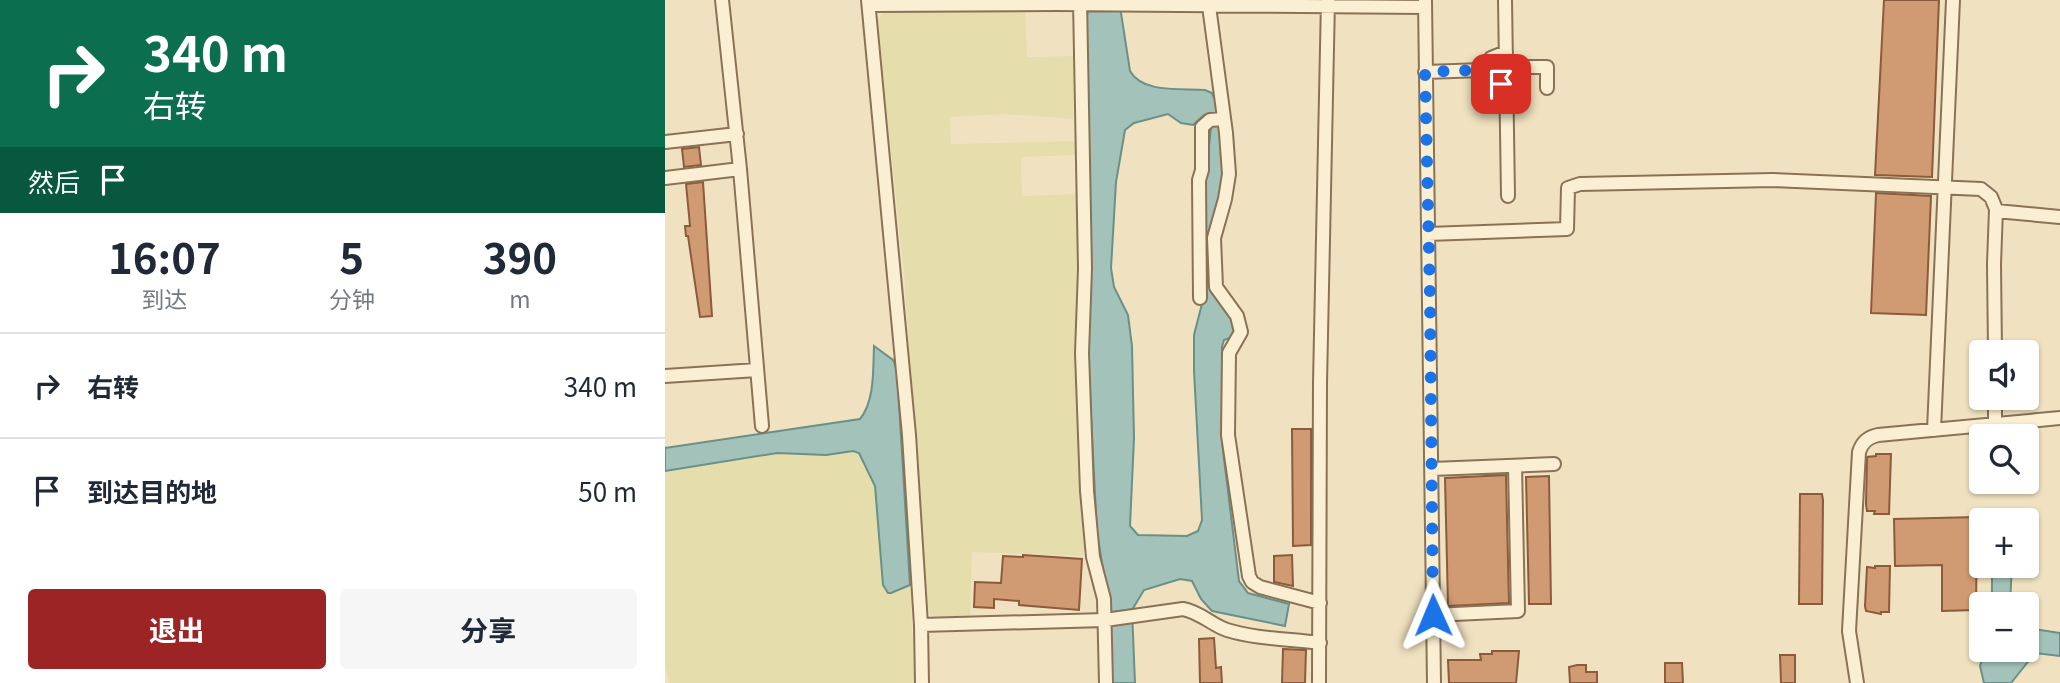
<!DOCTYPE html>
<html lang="zh">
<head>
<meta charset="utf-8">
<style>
  :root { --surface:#fff; --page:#f6f6f7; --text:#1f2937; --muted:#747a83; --line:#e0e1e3; --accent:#9c2424 }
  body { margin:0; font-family:Georgia,"Noto Sans SC",serif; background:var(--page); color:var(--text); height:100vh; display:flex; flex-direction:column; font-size:26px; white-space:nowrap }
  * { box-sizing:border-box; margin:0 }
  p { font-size:23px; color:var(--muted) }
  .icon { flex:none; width:38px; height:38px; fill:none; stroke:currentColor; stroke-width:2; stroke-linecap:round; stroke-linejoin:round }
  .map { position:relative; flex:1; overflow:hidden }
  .drawer { display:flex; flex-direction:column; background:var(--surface); width:665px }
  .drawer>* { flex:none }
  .top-card { background:#0b6e4f; color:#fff; overflow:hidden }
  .fabs { position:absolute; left:1304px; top:340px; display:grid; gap:14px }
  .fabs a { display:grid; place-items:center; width:70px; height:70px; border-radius:7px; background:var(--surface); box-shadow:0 2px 5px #0004; font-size:35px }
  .pin { position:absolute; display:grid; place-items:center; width:60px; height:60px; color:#fff; margin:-30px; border-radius:14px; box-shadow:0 4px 10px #0006 }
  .me { position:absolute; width:77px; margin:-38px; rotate:359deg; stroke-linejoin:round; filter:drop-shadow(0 0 5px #0008) }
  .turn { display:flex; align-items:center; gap:24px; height:147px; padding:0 28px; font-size:32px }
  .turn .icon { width:91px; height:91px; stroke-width:2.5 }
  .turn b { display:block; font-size:49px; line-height:60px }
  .then { display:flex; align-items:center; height:66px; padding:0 28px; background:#0003; gap:14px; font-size:26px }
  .eta { display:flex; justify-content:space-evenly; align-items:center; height:119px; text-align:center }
  .eta b { font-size:42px; font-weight:700; line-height:49px }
  .button { display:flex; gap:14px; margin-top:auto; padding:14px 28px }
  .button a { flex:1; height:80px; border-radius:7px; background:var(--accent); color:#fff; font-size:28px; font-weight:700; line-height:80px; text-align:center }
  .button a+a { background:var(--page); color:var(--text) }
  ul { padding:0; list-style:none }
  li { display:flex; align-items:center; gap:21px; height:105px; padding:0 28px; border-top:2px solid var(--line) }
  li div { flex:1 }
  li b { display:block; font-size:26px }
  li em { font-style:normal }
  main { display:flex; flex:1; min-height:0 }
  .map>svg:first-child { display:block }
  .farmland { fill:#e6ddad }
  .water { fill:#a3c2b9; stroke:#6a9087; stroke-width:2; fill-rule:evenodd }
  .building { fill:#d09a73; stroke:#8b5b3b; stroke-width:2 }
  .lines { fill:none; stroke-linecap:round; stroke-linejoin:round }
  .minor-casing { stroke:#8a7257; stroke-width:16 }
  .minor { stroke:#fbefd3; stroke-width:12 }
  .route { stroke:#1a73e8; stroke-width:12; stroke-dasharray:0 21.6 }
</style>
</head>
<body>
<main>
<section class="drawer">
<div class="top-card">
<div class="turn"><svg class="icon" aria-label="right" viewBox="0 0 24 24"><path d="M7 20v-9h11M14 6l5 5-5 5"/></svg><div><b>340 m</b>右转</div></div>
<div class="then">然后<svg class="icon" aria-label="arrive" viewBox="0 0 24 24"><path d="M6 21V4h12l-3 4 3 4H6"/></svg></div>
</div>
<div class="eta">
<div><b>16:07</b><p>到达</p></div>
<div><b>5</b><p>分钟</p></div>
<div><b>390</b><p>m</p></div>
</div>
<ul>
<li><svg class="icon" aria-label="right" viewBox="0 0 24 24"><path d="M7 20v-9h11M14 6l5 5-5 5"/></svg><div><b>右转</b></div><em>340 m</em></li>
<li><svg class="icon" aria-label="arrive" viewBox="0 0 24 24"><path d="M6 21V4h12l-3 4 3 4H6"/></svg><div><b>到达目的地</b></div><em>50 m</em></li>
</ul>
<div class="button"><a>退出</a><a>分享</a></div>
</section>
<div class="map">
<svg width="1395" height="683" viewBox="0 0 1395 683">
  <rect width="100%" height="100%" fill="#f0e2c0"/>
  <path class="farmland" d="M 360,10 L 362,57 L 408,56 L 408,119 L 340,114 L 285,117 L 286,144 L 411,141 L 412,155 L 356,157 L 357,196 L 413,194 L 414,258 L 411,351 L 419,556 L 307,552 L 305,617 L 272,618 L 266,615 L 260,608 L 239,272 L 212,22 L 218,11 Z
    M 188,451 L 194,453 L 210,486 L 219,588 L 236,590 L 245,585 L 250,683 L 4,683 L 0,664 L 0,471 L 112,453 L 161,455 Z"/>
  <path class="water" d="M 454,0 L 465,71 C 478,94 517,88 540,90 L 547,93 L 550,100 L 560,166 L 548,289 C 552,307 573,317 570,336 L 559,340 L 557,347 L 557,442 L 574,581 L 583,593 L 624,604 L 620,626 L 547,611 L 536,599 L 527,581 L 515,579 L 479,590 L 467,610 L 470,683 L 446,683 L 445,610 L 432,533 L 422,338 L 421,25 L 423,9 ZM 503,114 L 516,123 L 528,125 L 539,115 L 545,114 L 546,127 L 538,203 L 539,296 L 529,335 L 529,371 L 537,520 L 533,531 L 522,536 L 473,535 L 465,526 L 469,438 L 467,346 L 463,315 L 449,287 L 446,268 L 451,182 L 460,130 L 469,123 Z
    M 209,346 L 228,360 L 232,370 L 245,585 L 226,593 L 223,593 L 218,585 L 210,486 L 194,453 L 188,451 L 161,455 L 112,453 L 0,471 L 0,448 L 195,419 C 210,401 208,368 209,346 Z
    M 1327,565 L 1347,565 L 1345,604 L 1327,604 Z
    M 1362,628 L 1395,633 L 1395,656 L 1370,653 L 1346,683 L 1319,683 L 1315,666 L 1317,659 L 1325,653 L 1327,649 L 1362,649 Z"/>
  <path class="building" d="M 1219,0 L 1274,0 L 1267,177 L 1210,175 Z
    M 34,147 L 36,165 L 19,167 L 17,149 Z
    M 38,182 L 47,316 L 35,317 L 23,236 L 21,236 L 20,226 L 25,226 L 21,184 Z
    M 1211,193 L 1266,196 L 1261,315 L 1206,313 Z
    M 627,429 L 646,429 L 646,545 L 628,546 Z
    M 1211,454 L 1226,454 L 1224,514 L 1209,514 L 1210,511 L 1202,511 L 1201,505 L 1202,457 L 1211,456 Z
    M 841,475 L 844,603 L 783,606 L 780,478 Z
    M 884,476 L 886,604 L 864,604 L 861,477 Z
    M 1135,494 L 1157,494 L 1158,500 L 1157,604 L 1134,604 Z
    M 1312,517 L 1311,610 L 1277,611 L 1277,565 L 1230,566 L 1229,519 Z
    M 358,555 L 417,559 L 414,610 L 354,605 L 354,601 L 329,599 L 329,608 L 309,607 L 310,582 L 336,583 L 338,556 L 358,557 Z
    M 627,555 L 628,586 L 609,582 L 609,556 Z
    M 1210,566 L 1225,566 L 1224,612 L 1216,612 L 1216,614 L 1201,611 L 1200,606 L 1202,567 L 1210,568 Z
    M 549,638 L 551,668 L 556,667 L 557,683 L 535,683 L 534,639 Z
    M 618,649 L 641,650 L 640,683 L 617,683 Z
    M 827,651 L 854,651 L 851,683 L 784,683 L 783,660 L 816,660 L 815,654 L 827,654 Z
    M 1115,655 L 1130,655 L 1130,683 L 1116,683 Z
    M 1000,663 L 1017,663 L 1018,683 L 1000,683 Z
    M 912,665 L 921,665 L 921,672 L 932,672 L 932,683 L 905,683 L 904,667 Z"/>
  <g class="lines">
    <defs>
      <path id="minor" d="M 57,0 L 75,169 L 97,426
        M 203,0 L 244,435 L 256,625 L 257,683
        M 415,0 L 420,269 L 417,353 L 422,491 L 428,557 L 439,599 L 441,683
        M 760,0 L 769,683
        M 840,0 L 843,196
        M 204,5 L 391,4 L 760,7
        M 544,6 L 561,133 L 564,174 L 560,199 L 549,238 L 551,287 L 572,316 L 576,332 L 564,353 L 563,435 L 584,576 L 587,582 L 595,587 L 655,603
        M 841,67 L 882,67 L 882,88
        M 818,70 L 826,58 L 841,52
        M 818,70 L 827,80 L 842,84
        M 760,72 L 818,70
        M 0,142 L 72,134
        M 0,178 L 75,169
        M 1331,211 L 1395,217
        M 763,234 L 902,229 L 903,188 L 915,184 L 1108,180 L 1316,189 L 1326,197 L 1331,209 L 1329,264 L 1330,352
        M 535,298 L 534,180 L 537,170 L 537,127 L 545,120 L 558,119
        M 0,376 L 92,370
        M 1330,424 L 1330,397
        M 1269,430 L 1288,0
        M 767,469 L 889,464
        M 768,615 L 853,611 L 850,466
        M 256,625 L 440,620 L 518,609 C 535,612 547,625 562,630 C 591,639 625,639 655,643
        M 654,683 L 655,383 L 663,0
        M 1192,683 L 1184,631 L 1194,452 C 1197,442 1203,437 1213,435 L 1395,418"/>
    </defs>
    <use href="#minor" class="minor-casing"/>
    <use href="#minor" class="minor"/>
  </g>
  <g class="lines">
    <path class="route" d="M 768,615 L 765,298 L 760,72 L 818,70 L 827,80 L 836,84"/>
  </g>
</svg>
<div class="fabs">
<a><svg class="icon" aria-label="sound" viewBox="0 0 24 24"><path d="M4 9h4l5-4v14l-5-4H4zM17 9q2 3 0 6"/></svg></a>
<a><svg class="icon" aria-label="search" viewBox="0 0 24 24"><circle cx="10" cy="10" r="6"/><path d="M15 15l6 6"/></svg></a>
<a>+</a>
<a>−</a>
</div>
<div class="pin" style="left:836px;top:84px;background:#d93025"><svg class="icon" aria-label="arrive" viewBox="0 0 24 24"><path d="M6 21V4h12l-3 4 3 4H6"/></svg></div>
<svg class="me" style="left:768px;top:615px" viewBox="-20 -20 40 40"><path d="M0-17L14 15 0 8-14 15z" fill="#1a73e8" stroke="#fff" stroke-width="4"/></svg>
</div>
</main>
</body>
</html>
